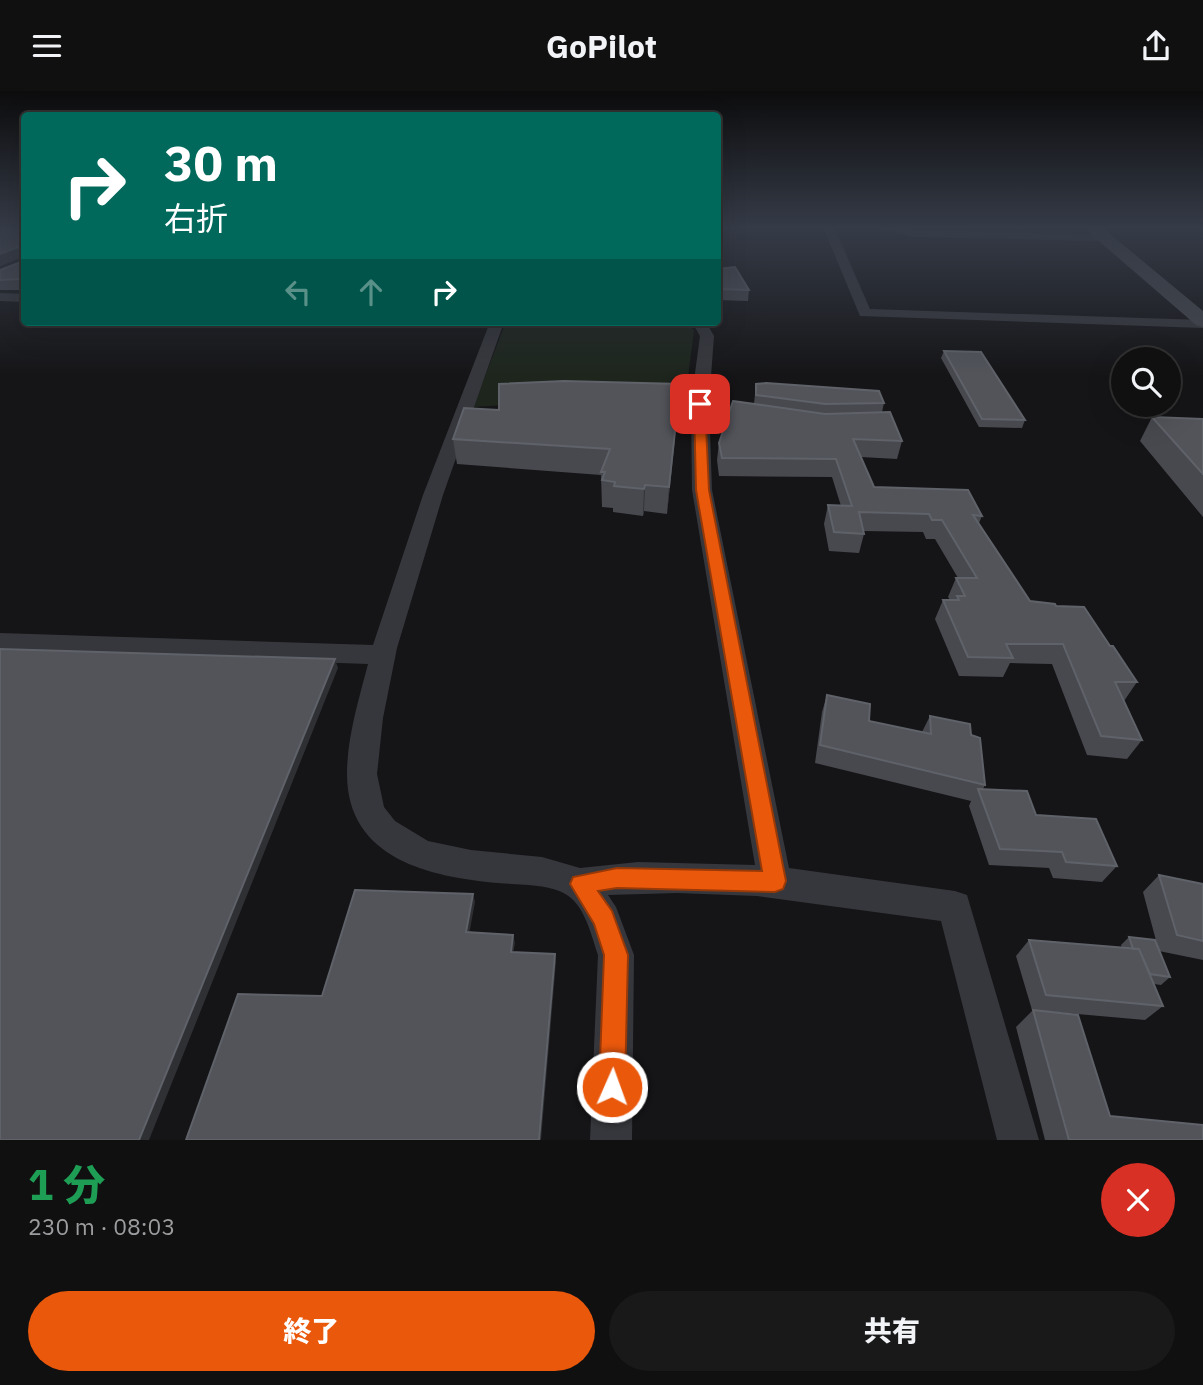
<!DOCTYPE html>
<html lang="ja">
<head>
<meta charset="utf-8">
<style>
  :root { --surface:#101011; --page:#19191a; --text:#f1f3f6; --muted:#9c9d9f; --line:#303031; --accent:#ea580c }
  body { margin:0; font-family:"IBM Plex Sans","Noto Sans JP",sans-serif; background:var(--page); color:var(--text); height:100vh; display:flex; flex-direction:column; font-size:26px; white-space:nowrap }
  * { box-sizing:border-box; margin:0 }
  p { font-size:23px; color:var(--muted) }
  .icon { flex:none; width:38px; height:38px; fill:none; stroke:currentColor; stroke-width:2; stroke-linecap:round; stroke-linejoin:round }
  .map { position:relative; height:1049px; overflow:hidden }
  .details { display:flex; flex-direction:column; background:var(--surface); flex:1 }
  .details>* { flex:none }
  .hud { position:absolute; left:21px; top:21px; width:700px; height:214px; border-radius:7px; box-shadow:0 7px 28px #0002,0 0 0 2px var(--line); background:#00695c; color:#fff; overflow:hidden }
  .fabs { position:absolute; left:1111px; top:256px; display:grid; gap:14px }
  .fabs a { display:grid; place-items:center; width:70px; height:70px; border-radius:50%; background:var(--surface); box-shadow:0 7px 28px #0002,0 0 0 2px var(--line); font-size:35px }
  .pin { position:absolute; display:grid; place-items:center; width:60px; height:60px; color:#fff; margin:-30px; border-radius:14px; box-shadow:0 4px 10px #0006 }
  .me { position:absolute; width:77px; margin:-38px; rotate:2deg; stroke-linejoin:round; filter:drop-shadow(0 0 5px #0008) }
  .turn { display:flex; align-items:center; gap:24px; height:147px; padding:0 28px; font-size:32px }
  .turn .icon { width:91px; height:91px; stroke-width:2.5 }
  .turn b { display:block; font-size:49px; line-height:60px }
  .lanes { display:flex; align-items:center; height:66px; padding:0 28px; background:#0003; justify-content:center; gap:35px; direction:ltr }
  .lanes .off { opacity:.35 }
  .round { display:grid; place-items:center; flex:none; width:74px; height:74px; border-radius:37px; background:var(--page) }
  .summary { display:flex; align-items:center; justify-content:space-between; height:119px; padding:0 28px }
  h1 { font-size:42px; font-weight:800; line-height:52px; color:#1e9e55 }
  .cta { display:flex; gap:14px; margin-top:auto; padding:14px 28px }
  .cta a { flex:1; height:80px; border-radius:42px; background:var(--accent); color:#fff; font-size:28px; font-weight:800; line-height:80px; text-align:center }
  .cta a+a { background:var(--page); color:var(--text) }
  header { display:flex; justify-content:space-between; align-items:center; height:91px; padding:0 28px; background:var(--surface); font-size:32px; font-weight:800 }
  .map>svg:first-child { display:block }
  .green { fill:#1d251d }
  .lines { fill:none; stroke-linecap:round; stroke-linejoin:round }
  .service { fill:#36373c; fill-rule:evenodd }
  .minor { fill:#36373c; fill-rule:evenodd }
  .secondary { fill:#44464c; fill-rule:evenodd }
  .wall { fill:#48494f }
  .shaded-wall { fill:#2f3034 }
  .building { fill:#52545a; stroke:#5f6269; stroke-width:2 }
  .route { fill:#ea580c; stroke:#983908; stroke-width:2 }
</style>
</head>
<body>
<header><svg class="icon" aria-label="menu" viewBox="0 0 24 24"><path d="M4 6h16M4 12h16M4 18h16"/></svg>GoPilot<svg class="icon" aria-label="share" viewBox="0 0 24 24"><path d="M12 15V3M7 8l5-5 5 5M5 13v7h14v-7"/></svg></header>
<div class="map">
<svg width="1203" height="1049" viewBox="0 0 1203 1049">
  <rect width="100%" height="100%" fill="#151517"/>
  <path class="green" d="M 506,231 L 688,231 L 694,240 L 685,309 L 629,306 L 473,316 Z"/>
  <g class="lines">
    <path class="service" d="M 697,310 L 703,310 L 747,324 L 743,327 L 697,314 Z"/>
    <path class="minor" d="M 824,138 L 835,138 L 870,218 L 1203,229 L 1203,237 L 860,225 Z
      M 883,138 L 1104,144 L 1110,147 L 1104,150 L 915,146 Z
      M 0,202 L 24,203 L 24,211 L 0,210 Z
      M 490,231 L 504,231 L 443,404 L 397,557 L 383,627 L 377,683 L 384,716 L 395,730 L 428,750 L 471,759 L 542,766 L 580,777 L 638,771 L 755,774 L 692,399 L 691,312 L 700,245 L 692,231 L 706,231 L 714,245 L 709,312 L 712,399 L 789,777 L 955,800 L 967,804 L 1039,1049 L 997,1049 L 941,830 L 757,805 L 677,802 L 608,804 L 616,816 L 634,864 L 632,1049 L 590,1049 L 598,864 C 592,846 586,820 571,807 C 554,792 519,794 498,792 C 430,786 347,768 347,683 C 347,646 359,608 368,573 L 0,560 L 0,542 L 373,554 L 423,404 Z"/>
    <path class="secondary" d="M 1085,138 L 1104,138 L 1203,220 L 1203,236 L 1196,234 Z"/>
  </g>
  <path class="wall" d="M 24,138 L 24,199 L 0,199 L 0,179 L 21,171 L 21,166 L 0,175 Z
    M 718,178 L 749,199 L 748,210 L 718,209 Z
    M 944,260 L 1025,329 L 1022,337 L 979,336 L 941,267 Z
    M 756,293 L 884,312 L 882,321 L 902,350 L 897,368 L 861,366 L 874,396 L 982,425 L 979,432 L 1030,510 L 1056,515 L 1110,555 L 1137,591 L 1124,610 L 1142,649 L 1127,668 L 1087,664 L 1052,573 L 1010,572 L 1003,586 L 959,585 L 935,528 L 943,509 L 950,509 L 948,506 L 956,487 L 958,487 L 935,448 L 926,448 L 923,441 L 864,440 L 864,443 L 859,462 L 829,460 L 824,433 L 828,414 L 841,415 L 832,386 L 719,385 L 717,369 L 719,352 L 754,313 Z
    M 678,318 L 667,423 L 644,420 L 643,425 L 613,421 L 613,417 L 602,416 L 601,384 L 457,373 L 453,348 L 499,319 Z
    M 1152,326 L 1203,328 L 1203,426 L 1140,350 Z
    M 827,604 L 869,630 L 922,641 L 930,625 L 985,694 L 983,698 L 1036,724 L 1117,775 L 1102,791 L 1053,787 L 1049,777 L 989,774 L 969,715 L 971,710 L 815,672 L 822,621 Z
    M 1159,784 L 1203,793 L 1203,869 L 1159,860 L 1170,886 L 1161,894 L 1154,893 L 1163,915 L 1145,929 L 1032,919 L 1016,865 L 1029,849 L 1122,857 L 1121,854 L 1129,846 L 1158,857 L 1143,801 Z
    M 1033,919 L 1110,1025 L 1203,1049 L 1045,1049 L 1016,936 Z"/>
  <path class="shaded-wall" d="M 18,156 L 23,166 L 0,175 L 0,163 Z
    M 24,186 L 24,197 L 20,188 Z
    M 680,293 L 678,318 L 667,423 L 669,396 Z
    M 645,394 L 644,420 L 643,425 L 644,398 Z
    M 335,568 L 338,577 L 149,1049 L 139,1049 Z
    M 473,803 L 475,811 L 468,849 L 466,841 Z
    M 513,844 L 515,852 L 512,869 L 511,861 Z
    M 555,863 L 556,871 L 541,1049 L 539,1049 Z"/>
  <path class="building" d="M 0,138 L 24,138 L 24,186 L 20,188 L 0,189 L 0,179 L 21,171 L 22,158 L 18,156 L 0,163 Z
    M 735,176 L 749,199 L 718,198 L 718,178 Z
    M 944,260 L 981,261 L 1025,329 L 982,328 Z
    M 564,290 L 680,293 L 669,396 L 645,394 L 644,398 L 614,395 L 615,391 L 602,389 L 605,381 L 601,381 L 610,358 L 453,348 L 464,317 L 499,319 L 499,293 Z
    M 766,292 L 879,300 L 884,312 L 825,313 L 756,304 L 756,293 Z
    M 733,310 L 825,323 L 890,321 L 902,350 L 853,348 L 874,396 L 968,399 L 982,425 L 973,424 L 1030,510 L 1055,513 L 1056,515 L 1084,516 L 1110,555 L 1113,555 L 1137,591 L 1115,591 L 1142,649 L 1101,645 L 1063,553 L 1006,553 L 1013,567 L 968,566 L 943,509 L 959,509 L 957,505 L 965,505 L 956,487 L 977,487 L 942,429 L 932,429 L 929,423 L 859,421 L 864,443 L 834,441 L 828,414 L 852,415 L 836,368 L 722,367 L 719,352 Z
    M 1152,326 L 1203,328 L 1203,383 Z
    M 0,558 L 335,568 L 139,1049 L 0,1049 Z
    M 827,604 L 870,613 L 869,630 L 931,643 L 930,625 L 970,633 L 971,644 L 980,647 L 985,694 L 820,654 Z
    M 978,698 L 1027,700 L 1036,724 L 1096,728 L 1117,775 L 1066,771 L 1062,761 L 1000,758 Z
    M 1159,784 L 1203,793 L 1203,850 L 1177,844 Z
    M 355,799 L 473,803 L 466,841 L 513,844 L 511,861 L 555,863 L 539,1049 L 186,1049 L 238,903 L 322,905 Z
    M 1129,846 L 1155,849 L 1170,886 L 1150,883 L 1139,858 L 1133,858 Z
    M 1029,849 L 1139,858 L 1163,915 L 1046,904 Z
    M 1033,919 L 1078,924 L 1110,1025 L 1203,1034 L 1203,1049 L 1069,1049 Z"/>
  <linearGradient id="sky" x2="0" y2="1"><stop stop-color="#0c0c0d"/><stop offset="0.48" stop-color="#353b47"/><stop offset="1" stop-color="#353b47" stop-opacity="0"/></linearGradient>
  <rect width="1203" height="285" fill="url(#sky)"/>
  <path class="route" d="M 700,309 L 705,313 L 709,399 L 786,790 L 783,798 L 775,801 L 617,797 L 598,800 L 612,820 L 628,864 L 625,996 L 621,1005 L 612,1009 L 603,1005 L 599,996 L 604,864 L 594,833 L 570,793 L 573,786 L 617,777 L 762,780 L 696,399 L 694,313 Z"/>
</svg>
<div class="fabs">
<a><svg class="icon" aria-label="search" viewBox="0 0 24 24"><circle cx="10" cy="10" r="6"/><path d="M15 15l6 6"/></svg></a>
</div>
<div class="pin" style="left:700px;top:313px;background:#d93025"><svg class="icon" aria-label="arrive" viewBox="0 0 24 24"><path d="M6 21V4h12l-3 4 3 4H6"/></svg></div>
<svg class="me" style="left:612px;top:996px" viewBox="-20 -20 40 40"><circle r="17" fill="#ea580c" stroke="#fff" stroke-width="3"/><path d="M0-11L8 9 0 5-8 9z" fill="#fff"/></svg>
<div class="hud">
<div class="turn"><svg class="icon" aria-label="right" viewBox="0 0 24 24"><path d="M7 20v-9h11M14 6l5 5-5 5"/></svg><div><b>30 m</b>右折</div></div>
<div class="lanes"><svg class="icon off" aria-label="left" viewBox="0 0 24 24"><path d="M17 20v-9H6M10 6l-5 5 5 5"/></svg><svg class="icon off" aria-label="ahead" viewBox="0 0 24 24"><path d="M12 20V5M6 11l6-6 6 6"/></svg><svg class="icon" aria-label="right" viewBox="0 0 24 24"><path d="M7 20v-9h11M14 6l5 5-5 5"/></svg></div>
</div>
</div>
<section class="details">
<div class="summary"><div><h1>1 分</h1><p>230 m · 08:03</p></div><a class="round" style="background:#d93025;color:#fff"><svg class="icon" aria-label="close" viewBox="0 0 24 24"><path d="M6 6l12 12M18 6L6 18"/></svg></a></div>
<div class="cta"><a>終了</a><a>共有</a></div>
</section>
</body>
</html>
